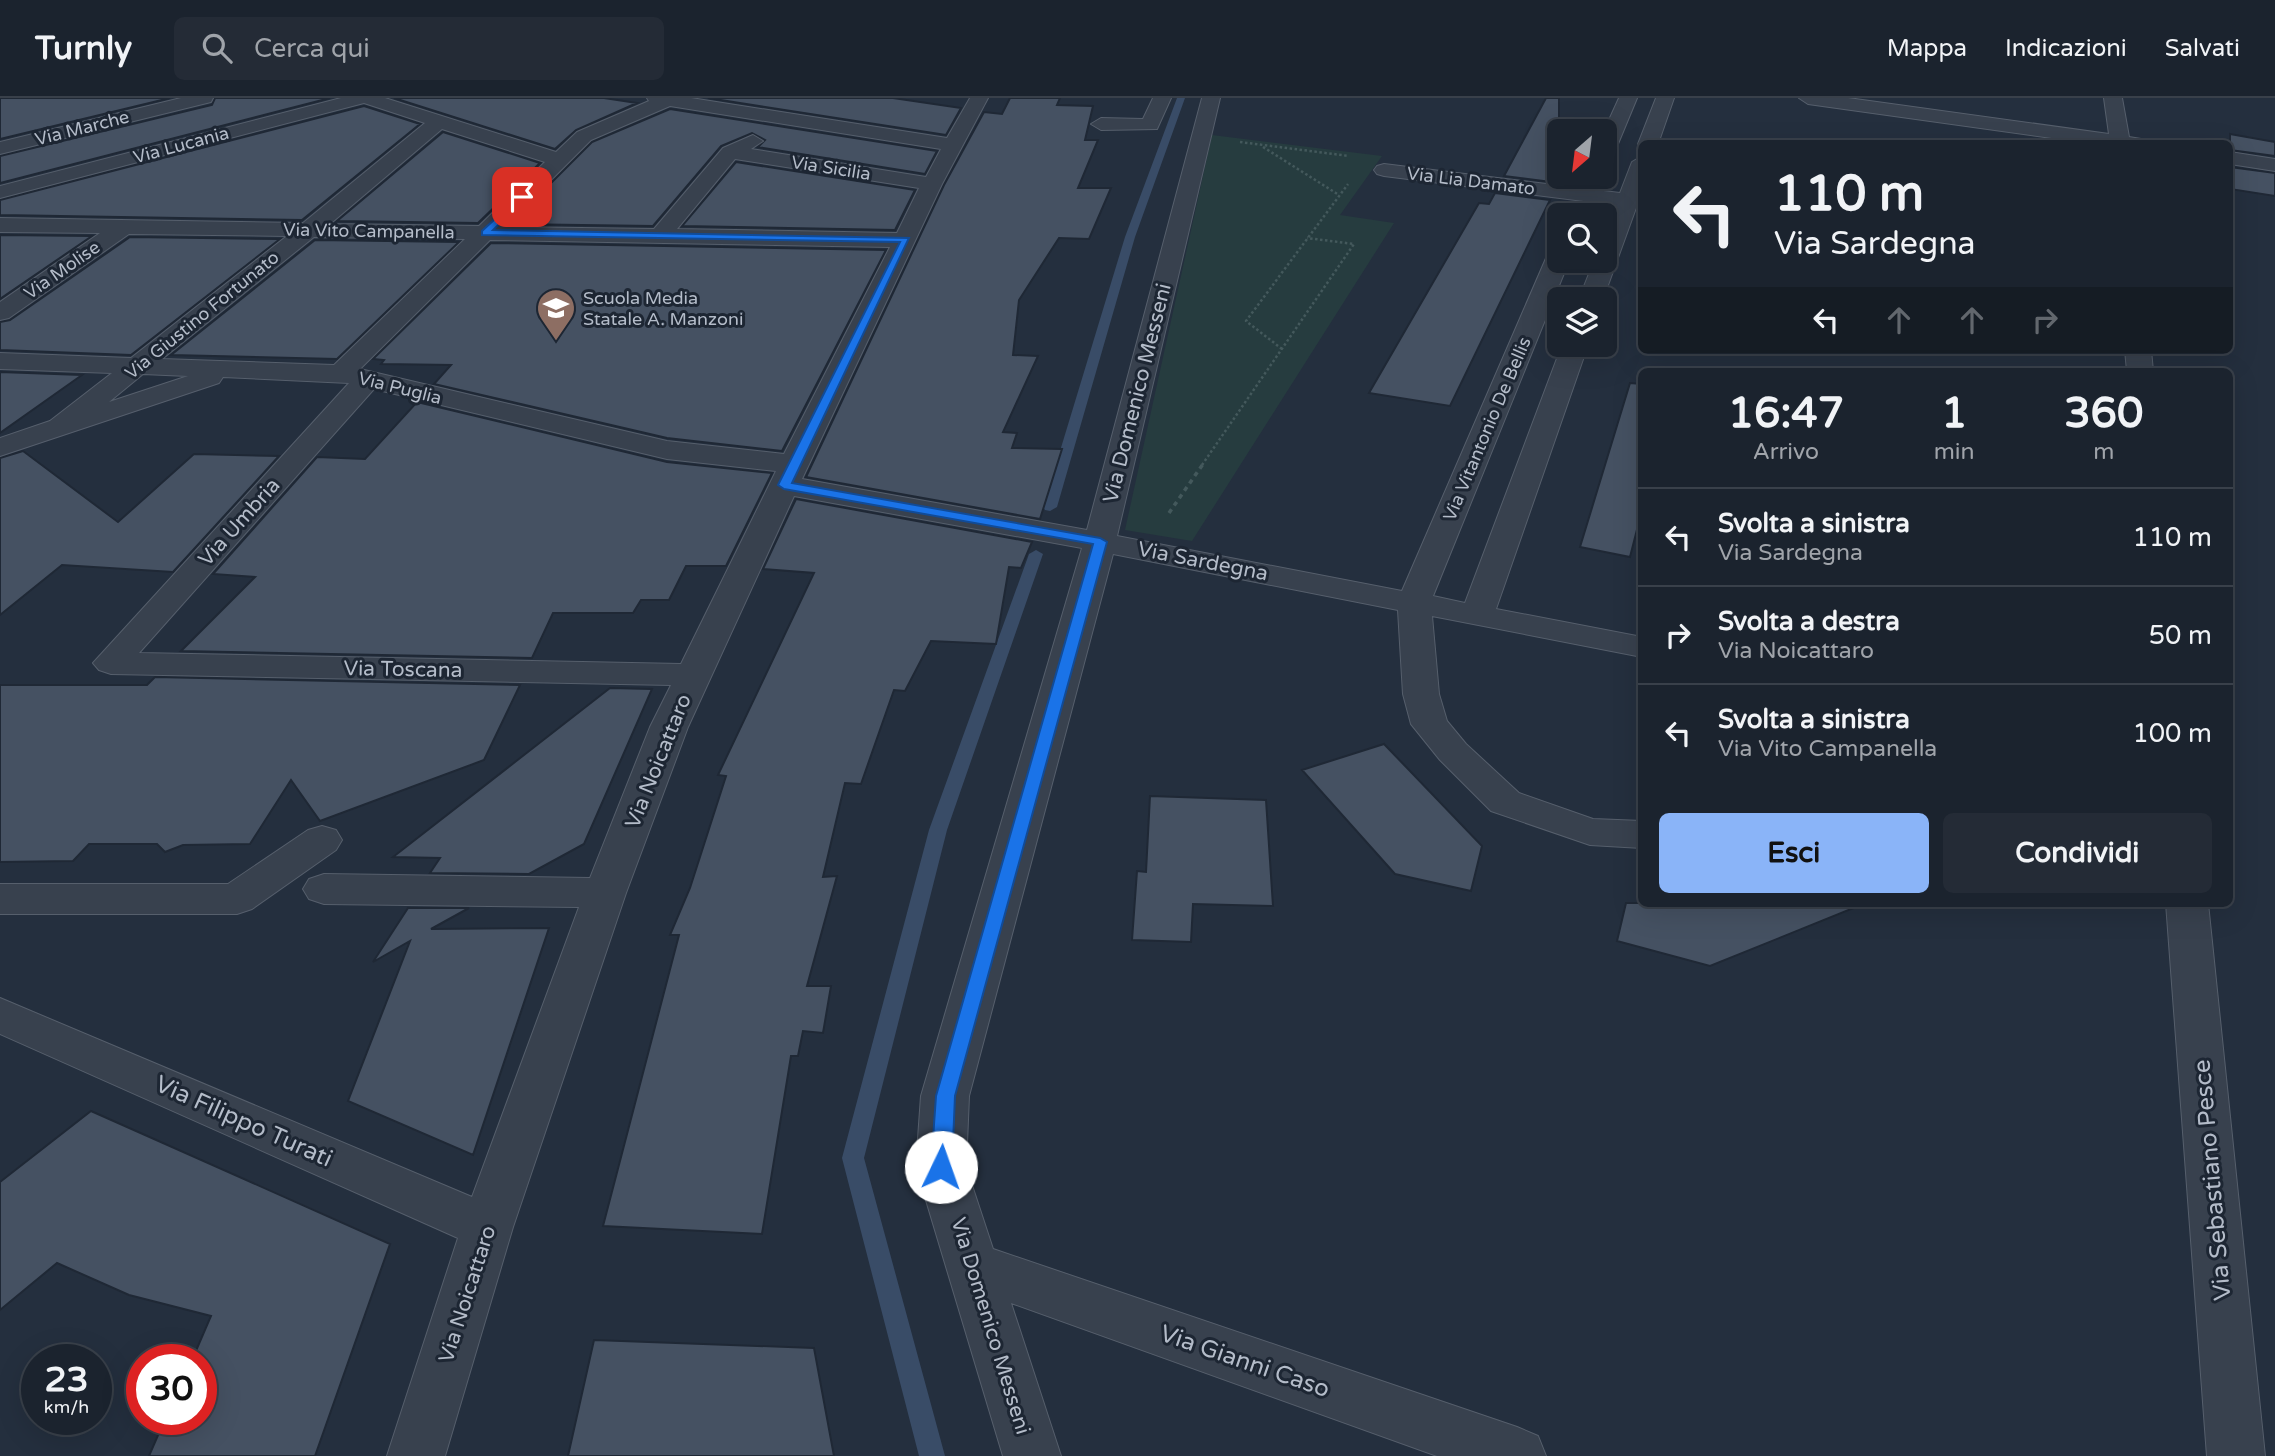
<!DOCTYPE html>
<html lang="it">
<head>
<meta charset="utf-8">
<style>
  :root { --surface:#1b232e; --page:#242b36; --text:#f1f3f6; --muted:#a0a4aa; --line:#39404a; --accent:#8ab4f8 }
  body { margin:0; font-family:"Varela Round",sans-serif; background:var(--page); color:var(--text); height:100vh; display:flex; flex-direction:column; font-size:26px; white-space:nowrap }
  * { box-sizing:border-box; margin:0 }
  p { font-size:23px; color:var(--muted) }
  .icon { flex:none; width:38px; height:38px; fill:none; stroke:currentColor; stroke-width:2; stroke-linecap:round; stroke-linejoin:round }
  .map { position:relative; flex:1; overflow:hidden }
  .sheet { position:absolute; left:1638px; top:270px; width:595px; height:539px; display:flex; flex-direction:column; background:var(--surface); border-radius:10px; box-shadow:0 7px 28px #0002,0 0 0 2px var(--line) }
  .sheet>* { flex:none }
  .guide { position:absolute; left:1638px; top:42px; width:595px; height:214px; border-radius:10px; box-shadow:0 7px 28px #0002,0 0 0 2px var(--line); background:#1b232e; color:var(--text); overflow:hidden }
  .needle { width:46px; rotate:208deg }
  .controls { position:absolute; left:1547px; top:21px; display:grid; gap:14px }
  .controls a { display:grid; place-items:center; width:70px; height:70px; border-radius:10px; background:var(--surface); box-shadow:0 7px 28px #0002,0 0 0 2px var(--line); font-size:35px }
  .speed { position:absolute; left:21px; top:1246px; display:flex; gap:14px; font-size:35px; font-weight:700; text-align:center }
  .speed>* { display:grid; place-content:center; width:91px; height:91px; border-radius:50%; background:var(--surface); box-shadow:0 7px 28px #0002,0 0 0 2px var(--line); line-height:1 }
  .speed small { font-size:18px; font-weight:400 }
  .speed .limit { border:10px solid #d22; background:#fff; color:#111 }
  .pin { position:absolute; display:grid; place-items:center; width:60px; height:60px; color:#fff; margin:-30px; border-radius:14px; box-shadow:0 4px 10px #0006 }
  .me { position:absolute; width:77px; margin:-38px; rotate:3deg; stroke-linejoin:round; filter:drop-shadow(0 0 5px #0008) }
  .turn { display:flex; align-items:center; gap:24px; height:147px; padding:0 21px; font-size:32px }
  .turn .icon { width:91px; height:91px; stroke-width:2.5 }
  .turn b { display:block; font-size:49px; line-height:60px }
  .lanes { display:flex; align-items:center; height:66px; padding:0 21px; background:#0003; justify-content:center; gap:35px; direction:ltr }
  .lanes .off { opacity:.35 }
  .eta { display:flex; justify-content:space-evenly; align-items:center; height:119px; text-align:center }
  .eta b { font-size:42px; font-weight:700; line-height:49px }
  .action { display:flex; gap:14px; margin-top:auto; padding:14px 21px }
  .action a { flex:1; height:80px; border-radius:10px; background:var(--accent); color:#111; font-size:28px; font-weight:700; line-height:80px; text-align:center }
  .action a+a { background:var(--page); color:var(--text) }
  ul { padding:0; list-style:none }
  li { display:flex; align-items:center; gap:21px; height:98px; padding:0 21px; border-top:2px solid var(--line) }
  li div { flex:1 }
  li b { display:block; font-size:26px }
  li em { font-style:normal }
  header { display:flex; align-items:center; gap:42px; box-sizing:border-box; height:98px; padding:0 35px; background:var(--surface); border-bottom:2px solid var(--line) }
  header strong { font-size:33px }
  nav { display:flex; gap:38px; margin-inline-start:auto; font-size:24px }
  .search { width:490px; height:63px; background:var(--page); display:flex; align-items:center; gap:18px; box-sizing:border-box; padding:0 24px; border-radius:10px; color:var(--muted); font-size:26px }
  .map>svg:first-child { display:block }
  .green { fill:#263c3f }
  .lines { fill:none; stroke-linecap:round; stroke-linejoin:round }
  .stream { fill:#394c67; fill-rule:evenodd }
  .building { fill:#455162; stroke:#1f2835; stroke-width:2 }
  .minor-casing { stroke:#565f6c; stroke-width:2 }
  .path-far1 { stroke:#44595c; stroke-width:2.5; stroke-dasharray:2.5 2.5; stroke-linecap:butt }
  .path { stroke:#44595c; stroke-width:3.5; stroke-dasharray:4.5 4.5; stroke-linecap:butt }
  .minor { fill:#38414e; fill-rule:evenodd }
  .route { fill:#1a73e8; stroke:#114b97; stroke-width:2 }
  .labels { text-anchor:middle; stroke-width:6; stroke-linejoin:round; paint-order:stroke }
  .far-street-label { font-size:18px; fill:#b4bcc9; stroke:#1d2633 }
  .far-poi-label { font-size:18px; fill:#b4bcc9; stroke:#1d2633; text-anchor:start }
  .street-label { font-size:21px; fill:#b4bcc9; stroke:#1d2633 }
  .near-street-label { font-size:24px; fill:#b4bcc9; stroke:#1d2633 }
</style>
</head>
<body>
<header>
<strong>Turnly</strong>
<div class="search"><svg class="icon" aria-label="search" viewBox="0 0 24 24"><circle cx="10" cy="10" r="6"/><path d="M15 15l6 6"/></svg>Cerca qui</div>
<nav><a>Mappa</a><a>Indicazioni</a><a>Salvati</a></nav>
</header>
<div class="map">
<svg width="2275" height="1358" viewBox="0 0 2275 1358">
  <rect width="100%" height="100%" fill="#242f3e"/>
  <path class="green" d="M 1212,37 L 1382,58 L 1340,117 L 1394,125 L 1192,443 L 1125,432 Z"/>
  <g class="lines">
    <path class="stream" d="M 1177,0 L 1185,0 L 1135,139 L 1057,409 L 1050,413 L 1045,412 L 1043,409 L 1125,139 Z
      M 1036,452 L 1043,456 L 947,732 L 864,1060 L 945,1358 L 919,1358 L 842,1060 L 929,732 L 1029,456 Z"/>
  </g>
  <path class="building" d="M 0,0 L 170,0 L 0,41 Z
    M 215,0 L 330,0 L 0,85 L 0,58 L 212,7 Z
    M 394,0 L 604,0 L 637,5 L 576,32 L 555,51 Z
    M 708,0 L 893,0 L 961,10 L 946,37 Z
    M 1010,0 L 1060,0 L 1057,7 L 1093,8 L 1085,42 L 1098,42 L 1078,90 L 1111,90 L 1089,141 L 1059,140 L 1019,202 L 1013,257 L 1038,258 L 1003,334 L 1017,335 L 1012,350 L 1062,351 L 1040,421 L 806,379 L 944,87 L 984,14 L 1002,16 Z
    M 1546,0 L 1559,0 L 1559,85 L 1504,78 Z
    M 364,8 L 420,26 L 302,122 L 0,117 L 0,102 Z
    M 670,11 L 937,53 L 925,76 L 758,49 L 765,42 L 752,35 L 721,48 L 653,128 L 510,126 L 592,44 Z
    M 443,34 L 540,65 L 478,125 L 337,123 Z
    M 2230,36 L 2275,44 L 2275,58 L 2230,52 Z
    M 736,64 L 915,92 L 895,132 L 682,128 Z
    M 2230,69 L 2275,75 L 2275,98 L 2230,91 Z
    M 1495,95 L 1550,102 L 1450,308 L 1369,295 L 1479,105 L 1489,106 Z
    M 0,137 L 92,138 L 0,201 Z
    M 130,139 L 280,141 L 131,257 L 0,252 L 0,224 L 10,222 Z
    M 315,142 L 459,144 L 337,261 L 171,257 Z
    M 491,145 L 886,152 L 782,353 L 667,340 L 434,286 L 451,267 L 381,266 L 384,262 L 373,261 Z
    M 0,274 L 82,277 L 0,335 Z
    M 1630,285 L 1642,286 L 1642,412 L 1630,459 L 1580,449 Z
    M 417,304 L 667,364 L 772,375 L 726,468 L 686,468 L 669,502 L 641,502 L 633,515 L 553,515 L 532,560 L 181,553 L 255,479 L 213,476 L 317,359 L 365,361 Z
    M 23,353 L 118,424 L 194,356 L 279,358 L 173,474 L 62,467 L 0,517 L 0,360 Z
    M 796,401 L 1032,444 L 1021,470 L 1009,469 L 996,546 L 931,543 L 905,593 L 894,592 L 861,686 L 845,685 L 823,779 L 837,778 L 807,888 L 831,888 L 823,935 L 803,933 L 798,958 L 791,958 L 762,1136 L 603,1128 L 679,837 L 670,837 L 690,790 L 726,678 L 718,677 L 814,475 L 763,471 Z
    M 155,579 L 520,587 L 484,662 L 320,723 L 291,682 L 250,746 L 183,747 L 165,754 L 157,746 L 89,746 L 73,763 L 0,764 L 0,587 L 147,587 Z
    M 610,590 L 652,591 L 584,746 L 529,776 L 430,775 L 440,760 L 393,759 Z
    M 1384,646 L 1482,748 L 1471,793 L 1395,776 L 1302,672 Z
    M 1150,698 L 1266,702 L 1273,808 L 1193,806 L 1191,844 L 1132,842 L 1137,773 L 1146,774 Z
    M 1626,805 L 1860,805 L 1861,807 L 1710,868 L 1617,843 Z
    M 408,810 L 469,810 L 431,831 L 549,830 L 473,1057 L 348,1003 L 410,843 L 373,864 Z
    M 91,1013 L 390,1146 L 315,1358 L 149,1358 L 165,1321 L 201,1321 L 201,1262 L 192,1262 L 211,1218 L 129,1197 L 57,1165 L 0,1212 L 0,1084 Z
    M 594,1242 L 814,1250 L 834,1358 L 568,1358 Z"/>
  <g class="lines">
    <defs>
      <path id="minor" d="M 181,0 L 213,0 L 211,4 L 0,56 L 0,44 Z
        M 341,0 L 385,0 L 556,54 L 577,34 L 649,3 L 647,0 L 691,0 L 947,40 L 970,0 L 988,0 L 942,86 L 802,381 L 1087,432 L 1202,0 L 1220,0 L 1117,438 L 1402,493 L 1547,158 L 1551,153 L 1559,151 L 1559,163 L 1569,163 L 1433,498 L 1465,505 L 1562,247 L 1588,247 L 1496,511 L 1642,539 L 1642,559 L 1432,518 L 1439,596 L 1447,623 L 1466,646 L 1519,695 L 1593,721 L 1642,723 L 1642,750 L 1590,747 L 1491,713 L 1440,662 L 1411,626 L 1403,596 L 1398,512 L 1113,456 L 969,998 L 966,1069 L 993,1151 L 1517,1329 L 1538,1338 L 1546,1358 L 1437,1358 L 1011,1205 L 1061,1358 L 1003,1358 L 916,1069 L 921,998 L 1082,450 L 794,398 L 688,629 L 626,795 L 513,1129 L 445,1358 L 387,1358 L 458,1140 L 0,936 L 0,900 L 472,1099 L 579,809 L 324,806 L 309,801 L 303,791 L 309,781 L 324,776 L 590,780 L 650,629 L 671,587 L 111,576 L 99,572 L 93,565 L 349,285 L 223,279 L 219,285 L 0,358 L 0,340 L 50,323 L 112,275 L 0,271 L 0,255 L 131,260 L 287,138 L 129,136 L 9,220 L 0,222 L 0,204 L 100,135 L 0,134 L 0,120 L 303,125 L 425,25 L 364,5 L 0,100 L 0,88 ZM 670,8 L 941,51 L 926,79 L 751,51 L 763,43 L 753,37 L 723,50 L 654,131 L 504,129 L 591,42 ZM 442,31 L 545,64 L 479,128 L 330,126 ZM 735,61 L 919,90 L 897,135 L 677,131 ZM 314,139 L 465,141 L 334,267 L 162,261 ZM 490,142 L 890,149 L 784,356 L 667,343 L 360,271 ZM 143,276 L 188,278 L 109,304 ZM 374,291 L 667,361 L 776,373 L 681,566 L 139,555 Z
        M 1153,0 L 1171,0 L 1157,31 L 1101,32 L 1091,26 L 1101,20 L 1143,21 Z
        M 1619,0 L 1637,0 L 1615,53 L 1612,57 L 1605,59 L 1604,33 Z
        M 1656,0 L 1674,0 L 1658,46 L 1642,46 L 1641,50 L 1638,46 Z
        M 1799,0 L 1848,0 L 2109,36 L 2104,0 L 2122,0 L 2129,39 L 2147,42 L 2150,46 L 2094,46 L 1808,6 Z
        M 2230,54 L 2275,61 L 2275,73 L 2230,66 Z
        M 1642,58 L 1642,110 L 1636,110 L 1603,201 L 1579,201 L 1594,163 L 1605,163 L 1605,134 L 1615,107 L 1384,78 L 1377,76 L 1374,72 L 1377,68 L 1384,66 L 1620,95 L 1632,64 Z
        M 2125,252 L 2151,252 L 2153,273 L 2127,273 Z
        M 322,728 L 336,732 L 342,742 L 336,752 L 252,811 L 237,816 L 0,816 L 0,786 L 228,786 L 308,732 Z
        M 2166,805 L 2208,805 L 2265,1358 L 2207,1358 Z"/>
    </defs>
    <use href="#minor" class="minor-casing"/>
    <path class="path-far1" d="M 1240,44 L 1349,58
      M 1263,49 L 1339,97
      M 1282,251 L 1246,223 L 1348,86
      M 1202,367 L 1354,146 L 1307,140"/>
    <path class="path" d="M 1169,415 L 1203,366"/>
    <use href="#minor" class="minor"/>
  </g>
  <path class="route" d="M 522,96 L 525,97 L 525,101 L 493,132 L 909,140 L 792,385 L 1100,440 L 1107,444 L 955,998 L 952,1069 L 949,1075 L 941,1078 L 934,1075 L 931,1069 L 936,998 L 1093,446 L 784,391 L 778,387 L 900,144 L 482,137 L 482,133 Z"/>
  <defs>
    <symbol id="school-pin" viewBox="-11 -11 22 30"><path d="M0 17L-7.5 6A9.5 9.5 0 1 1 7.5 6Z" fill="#8d6e63" stroke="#1d2633"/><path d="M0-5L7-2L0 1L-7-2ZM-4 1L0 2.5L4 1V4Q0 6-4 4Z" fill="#fff"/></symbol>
  </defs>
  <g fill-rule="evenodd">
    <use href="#school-pin" x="534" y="188" width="44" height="60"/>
  </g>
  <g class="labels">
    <g class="far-street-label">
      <text transform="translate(82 30) rotate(-14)" y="6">Via Marche</text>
      <text transform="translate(181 47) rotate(-15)" y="6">Via Lucania</text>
      <text transform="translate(831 70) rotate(9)" y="6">Via Sicilia</text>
      <text transform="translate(1471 83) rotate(7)" y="6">Via Lia Damato</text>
      <text transform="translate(369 133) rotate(1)" y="6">Via Vito Campanella</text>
      <text transform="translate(62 172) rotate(-35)" y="6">Via Molise</text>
      <text transform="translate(202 217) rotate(-39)" y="6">Via Giustino Fortunato</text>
      <text transform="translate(400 290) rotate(14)" y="6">Via Puglia</text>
      <text transform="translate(1487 331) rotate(-67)" y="6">Via Vitantonio De Bellis</text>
    </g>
    <g class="far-poi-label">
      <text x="583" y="206">Scuola Media<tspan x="583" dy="21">Statale A. Manzoni</tspan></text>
    </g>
    <g class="street-label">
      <text transform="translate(1137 295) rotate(-76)" y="7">Via Domenico Messeni</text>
      <text transform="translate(239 424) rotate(-48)" y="7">Via Umbria</text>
      <text transform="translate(1203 463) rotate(11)" y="7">Via Sardegna</text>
      <text transform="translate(403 571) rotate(1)" y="7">Via Toscana</text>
      <text transform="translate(658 663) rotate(-68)" y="7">Via Noicattaro</text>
      <text transform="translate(467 1196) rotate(-72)" y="7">Via Noicattaro</text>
      <text transform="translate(991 1228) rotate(73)" y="7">Via Domenico Messeni</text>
    </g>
    <g class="near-street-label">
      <text transform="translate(244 1023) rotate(24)" y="8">Via Filippo Turati</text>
      <text transform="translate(2212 1082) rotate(-95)" y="8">Via Sebastiano Pesce</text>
      <text transform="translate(1245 1263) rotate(19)" y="8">Via Gianni Caso</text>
    </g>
  </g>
</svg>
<div class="controls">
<a><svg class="needle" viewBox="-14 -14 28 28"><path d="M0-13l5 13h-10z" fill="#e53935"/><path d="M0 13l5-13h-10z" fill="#a0a4aa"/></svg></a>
<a><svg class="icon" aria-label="search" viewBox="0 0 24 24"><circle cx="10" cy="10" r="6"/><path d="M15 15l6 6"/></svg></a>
<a><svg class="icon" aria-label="layers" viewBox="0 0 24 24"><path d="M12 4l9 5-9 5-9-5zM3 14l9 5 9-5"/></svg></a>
</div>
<div class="speed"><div>23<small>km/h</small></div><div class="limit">30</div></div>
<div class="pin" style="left:522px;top:99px;background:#d93025"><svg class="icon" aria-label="arrive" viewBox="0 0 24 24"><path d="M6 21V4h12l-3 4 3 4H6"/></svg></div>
<svg class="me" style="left:941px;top:1069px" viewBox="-20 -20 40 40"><circle r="19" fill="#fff"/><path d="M0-13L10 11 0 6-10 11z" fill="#1a73e8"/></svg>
<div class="guide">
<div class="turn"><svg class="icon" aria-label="left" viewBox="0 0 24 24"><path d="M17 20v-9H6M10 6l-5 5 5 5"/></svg><div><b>110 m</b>Via Sardegna</div></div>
<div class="lanes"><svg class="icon" aria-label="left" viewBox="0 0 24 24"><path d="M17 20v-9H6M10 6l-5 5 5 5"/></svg><svg class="icon off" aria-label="ahead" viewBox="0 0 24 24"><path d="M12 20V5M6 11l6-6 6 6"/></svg><svg class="icon off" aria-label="ahead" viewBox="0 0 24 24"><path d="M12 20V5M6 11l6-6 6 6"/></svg><svg class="icon off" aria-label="right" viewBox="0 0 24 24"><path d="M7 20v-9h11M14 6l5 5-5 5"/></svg></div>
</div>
<section class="sheet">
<div class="eta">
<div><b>16:47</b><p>Arrivo</p></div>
<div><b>1</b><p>min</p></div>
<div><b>360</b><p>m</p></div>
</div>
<ul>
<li><svg class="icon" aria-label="left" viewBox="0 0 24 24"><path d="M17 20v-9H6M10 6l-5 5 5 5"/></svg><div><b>Svolta a sinistra</b><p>Via Sardegna</p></div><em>110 m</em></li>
<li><svg class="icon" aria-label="right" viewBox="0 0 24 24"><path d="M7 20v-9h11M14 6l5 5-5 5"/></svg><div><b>Svolta a destra</b><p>Via Noicattaro</p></div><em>50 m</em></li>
<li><svg class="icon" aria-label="left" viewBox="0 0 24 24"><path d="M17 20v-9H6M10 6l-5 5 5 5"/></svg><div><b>Svolta a sinistra</b><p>Via Vito Campanella</p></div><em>100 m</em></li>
</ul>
<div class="action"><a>Esci</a><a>Condividi</a></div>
</section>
</div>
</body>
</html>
